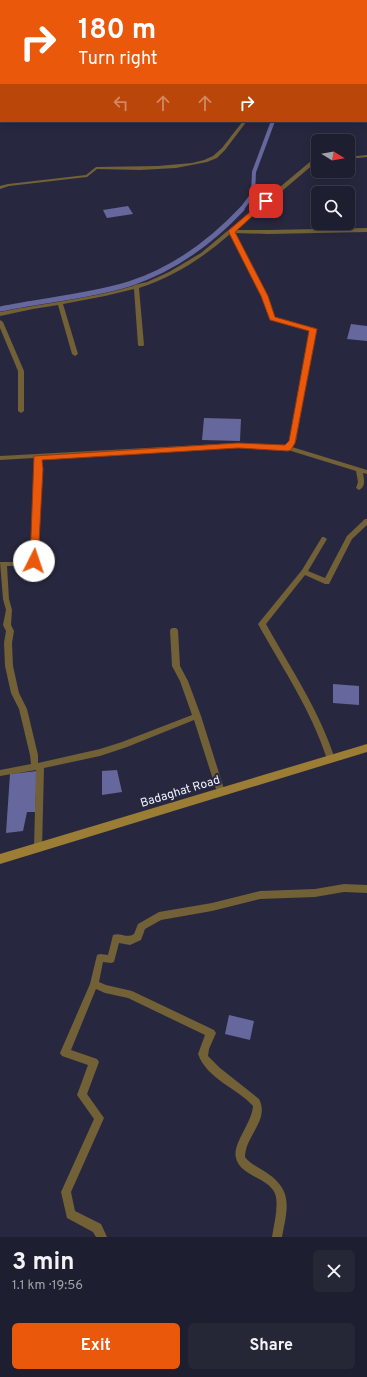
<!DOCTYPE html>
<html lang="en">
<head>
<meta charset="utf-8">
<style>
  :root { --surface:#1d1e2f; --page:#252737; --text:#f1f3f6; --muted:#a0a2aa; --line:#3b3c4b; --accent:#ea580c }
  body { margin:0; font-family:Overpass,sans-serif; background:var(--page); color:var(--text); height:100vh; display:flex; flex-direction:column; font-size:15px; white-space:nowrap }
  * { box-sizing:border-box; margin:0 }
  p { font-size:13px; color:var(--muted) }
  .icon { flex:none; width:22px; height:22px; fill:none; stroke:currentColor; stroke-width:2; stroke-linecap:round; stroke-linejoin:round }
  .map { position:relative; height:1237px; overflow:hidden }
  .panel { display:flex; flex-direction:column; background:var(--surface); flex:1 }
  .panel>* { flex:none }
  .hud { position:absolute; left:0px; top:0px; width:367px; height:122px; box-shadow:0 2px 10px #0003,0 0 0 1px var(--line); background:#ea580c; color:#fff; overflow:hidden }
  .needle { width:26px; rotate:101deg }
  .buttons { position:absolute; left:311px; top:134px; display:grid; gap:8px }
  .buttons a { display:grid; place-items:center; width:44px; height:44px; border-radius:6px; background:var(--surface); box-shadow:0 2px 10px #0003,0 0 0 1px var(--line); font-size:20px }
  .pin { position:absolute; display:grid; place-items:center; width:34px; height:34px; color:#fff; margin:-17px; border-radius:8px; box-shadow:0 2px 6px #0006 }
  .me { position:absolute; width:44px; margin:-22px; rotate:4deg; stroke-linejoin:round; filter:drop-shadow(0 0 3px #0008) }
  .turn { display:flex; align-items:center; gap:14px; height:84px; padding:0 12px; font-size:18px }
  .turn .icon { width:52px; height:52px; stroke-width:2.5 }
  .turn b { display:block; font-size:28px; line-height:34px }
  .lanes { display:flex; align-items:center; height:38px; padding:0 12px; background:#0003; justify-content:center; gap:20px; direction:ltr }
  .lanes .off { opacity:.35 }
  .round { display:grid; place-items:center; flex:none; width:42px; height:42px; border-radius:6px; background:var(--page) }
  .head { display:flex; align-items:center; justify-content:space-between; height:68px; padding:0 12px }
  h1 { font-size:24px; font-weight:700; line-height:30px }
  .primary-button { display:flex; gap:8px; margin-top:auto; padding:8px 12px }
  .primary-button a { flex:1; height:46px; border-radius:6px; background:var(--accent); color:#fff; font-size:16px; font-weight:700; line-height:46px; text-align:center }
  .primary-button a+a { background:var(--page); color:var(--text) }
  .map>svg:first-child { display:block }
  .water { fill:#66679c }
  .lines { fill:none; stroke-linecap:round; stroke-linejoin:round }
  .canal-far1 { stroke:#66679c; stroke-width:4 }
  .canal { stroke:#66679c; stroke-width:5 }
  .minor { fill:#726036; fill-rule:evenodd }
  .secondary { fill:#9b7d36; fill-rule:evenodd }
  .route { fill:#ea580c; stroke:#983908 }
  .labels { text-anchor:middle; stroke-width:4; stroke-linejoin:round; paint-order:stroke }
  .street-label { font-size:12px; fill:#eff0fd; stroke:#27283f }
</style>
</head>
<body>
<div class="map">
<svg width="367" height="1237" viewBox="0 0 367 1237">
  <rect width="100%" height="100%" fill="#27283f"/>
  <path class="water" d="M 128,206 L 133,214 L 107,218 L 103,210 Z
    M 351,324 L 367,326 L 367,341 L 347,339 Z
    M 204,418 L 241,419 L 240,441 L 202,440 Z
    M 333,684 L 359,686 L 359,705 L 333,703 Z
    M 117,770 L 122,792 L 102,795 L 102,771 Z
    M 37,771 L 35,812 L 27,812 L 23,831 L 6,833 L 10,774 Z
    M 229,1015 L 254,1021 L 250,1040 L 225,1034 Z"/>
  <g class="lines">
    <path class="canal-far1" d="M 241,210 L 253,194 L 254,172 L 273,121"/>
    <path class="canal" d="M 0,309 C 42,300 87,297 129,284 C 172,270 211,242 242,209"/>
    <path class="minor" d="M 98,0 L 113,0 L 114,1 L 99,1 Z
      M 253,0 L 257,0 L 258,1 L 254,1 Z
      M 366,0 L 367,3 L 366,3 L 366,1 L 365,1 Z
      M 0,6 L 1,6 L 1,8 L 0,8 Z
      M 0,95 L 1,95 L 1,98 L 0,98 Z
      M 243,121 L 247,121 L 225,150 L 217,158 L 207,162 L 176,168 L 140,170 L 97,169 L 87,177 L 9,186 L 0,189 L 0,186 L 8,184 L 86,175 L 96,167 L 158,166 L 192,163 L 204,160 L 213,156 L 222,148 Z
      M 367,155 L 367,157 L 348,159 L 348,157 Z
      M 318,160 L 318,162 L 315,163 L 236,230 L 268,230 L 367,228 L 367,232 L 268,234 L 234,233 L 268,296 L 274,318 L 315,328 L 316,329 L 296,441 L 292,447 L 367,470 L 367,474 L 363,473 C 364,479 366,487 359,490 L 356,488 L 358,482 L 356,471 L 288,450 L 238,447 L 40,458 L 42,469 L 36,561 L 29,566 L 7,566 L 9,599 L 12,610 L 11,625 L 14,631 L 12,643 L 13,666 L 19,693 L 27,709 L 38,755 L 38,763 L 100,749 L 122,742 L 192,715 L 180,681 L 172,666 L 170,630 L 172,628 L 176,628 L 178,630 L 180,666 L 188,681 L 201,716 L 225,792 L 224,794 L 221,795 L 218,794 L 217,792 L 194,720 L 127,747 L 100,756 L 44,768 L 42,848 L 41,851 L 38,852 L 35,851 L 34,848 L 36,770 L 0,776 L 0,770 L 31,764 L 30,755 L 19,709 L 11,693 L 5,666 L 4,643 L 6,631 L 3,625 L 6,610 L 3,599 L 0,562 L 28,562 L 30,560 L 36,469 L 34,458 L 0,460 L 0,456 L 238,443 L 286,446 L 290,441 L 310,330 L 270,320 L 262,296 L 230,234 C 203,258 173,277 139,288 L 144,345 L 143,346 L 139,346 L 138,345 L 134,289 L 105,296 L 63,304 L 78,354 L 75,356 L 72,354 L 58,305 L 33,309 L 0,316 L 0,312 C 44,303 90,299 133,286 L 134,285 L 147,282 L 169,272 L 201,253 L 311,161 Z
      M 0,320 L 3,322 L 24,371 L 24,411 L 21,413 L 18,411 L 18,371 L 0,328 Z
      M 365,519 L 367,519 L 367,525 L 352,539 L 329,584 L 325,584 L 305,575 L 266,624 C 291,669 319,710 335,759 L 334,761 L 331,762 L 328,761 L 327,759 C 311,710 283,669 258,624 L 302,570 L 322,537 L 324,537 L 327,539 L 308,571 L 325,578 L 347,536 Z
      M 344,884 L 367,885 L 367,893 L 344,892 L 315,897 L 260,899 L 212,911 L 161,920 L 145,929 L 141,940 L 130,945 L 119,943 L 114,962 L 111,963 L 103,962 L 99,982 L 106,985 L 132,991 L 214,1030 L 216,1033 L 209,1049 L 208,1056 L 220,1068 L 259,1099 C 270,1120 245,1136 245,1157 C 250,1164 260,1168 267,1173 C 294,1191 287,1210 282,1237 L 272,1237 C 274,1224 278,1210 276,1197 C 273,1178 240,1177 236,1158 C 232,1144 252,1123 253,1106 C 237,1088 207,1079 198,1054 L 205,1035 L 128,998 L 105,993 L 96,989 L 71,1050 L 97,1059 L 99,1062 L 87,1094 L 104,1118 L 71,1192 L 75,1211 L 101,1224 L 107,1237 L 96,1237 L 93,1232 L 67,1218 L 61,1192 L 94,1119 L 77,1095 L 88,1065 L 62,1056 L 60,1053 L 90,984 L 97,955 L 100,954 L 108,955 L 113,935 C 121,932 126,939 134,934 L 138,924 L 159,912 L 212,903 L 260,891 L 315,889 Z"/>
    <path class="secondary" d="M 367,744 L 367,752 L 0,864 L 0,854 Z"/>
  </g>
  <path class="route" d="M 264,200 L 269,201 L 235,232 L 268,296 L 275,317 L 317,329 L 295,443 L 291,450 L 288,451 L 238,448 L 42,460 L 43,469 L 38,561 L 34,564 L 30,563 L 34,456 L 238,443 L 285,445 L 289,441 L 309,331 L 270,320 L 261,296 L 228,231 Z"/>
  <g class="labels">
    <g class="street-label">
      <text transform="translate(180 791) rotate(-17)" y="4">Badaghat Road</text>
    </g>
  </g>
</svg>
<div class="buttons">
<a><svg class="needle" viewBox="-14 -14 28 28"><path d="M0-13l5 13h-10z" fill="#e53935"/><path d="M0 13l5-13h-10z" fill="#a0a2aa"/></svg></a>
<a><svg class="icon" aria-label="search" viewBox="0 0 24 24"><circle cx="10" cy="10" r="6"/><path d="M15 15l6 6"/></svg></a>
</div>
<div class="pin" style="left:266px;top:201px;background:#d93025"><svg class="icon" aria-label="arrive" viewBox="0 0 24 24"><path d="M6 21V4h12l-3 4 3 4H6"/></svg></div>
<svg class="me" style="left:34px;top:561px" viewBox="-20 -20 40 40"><circle r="19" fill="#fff"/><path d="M0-13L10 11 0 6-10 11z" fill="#ea580c"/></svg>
<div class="hud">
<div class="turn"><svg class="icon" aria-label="right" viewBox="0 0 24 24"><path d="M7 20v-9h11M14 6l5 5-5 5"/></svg><div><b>180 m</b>Turn right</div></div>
<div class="lanes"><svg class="icon off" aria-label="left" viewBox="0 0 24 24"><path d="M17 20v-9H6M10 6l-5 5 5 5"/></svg><svg class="icon off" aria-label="ahead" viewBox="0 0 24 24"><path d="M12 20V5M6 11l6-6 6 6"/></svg><svg class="icon off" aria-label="ahead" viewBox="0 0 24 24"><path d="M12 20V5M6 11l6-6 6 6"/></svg><svg class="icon" aria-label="right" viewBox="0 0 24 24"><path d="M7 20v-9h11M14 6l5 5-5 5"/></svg></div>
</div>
</div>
<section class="panel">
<div class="head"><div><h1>3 min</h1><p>1.1 km · 19:56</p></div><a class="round"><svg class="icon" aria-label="close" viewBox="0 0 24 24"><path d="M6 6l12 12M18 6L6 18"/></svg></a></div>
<div class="primary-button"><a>Exit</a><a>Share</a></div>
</section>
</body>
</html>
